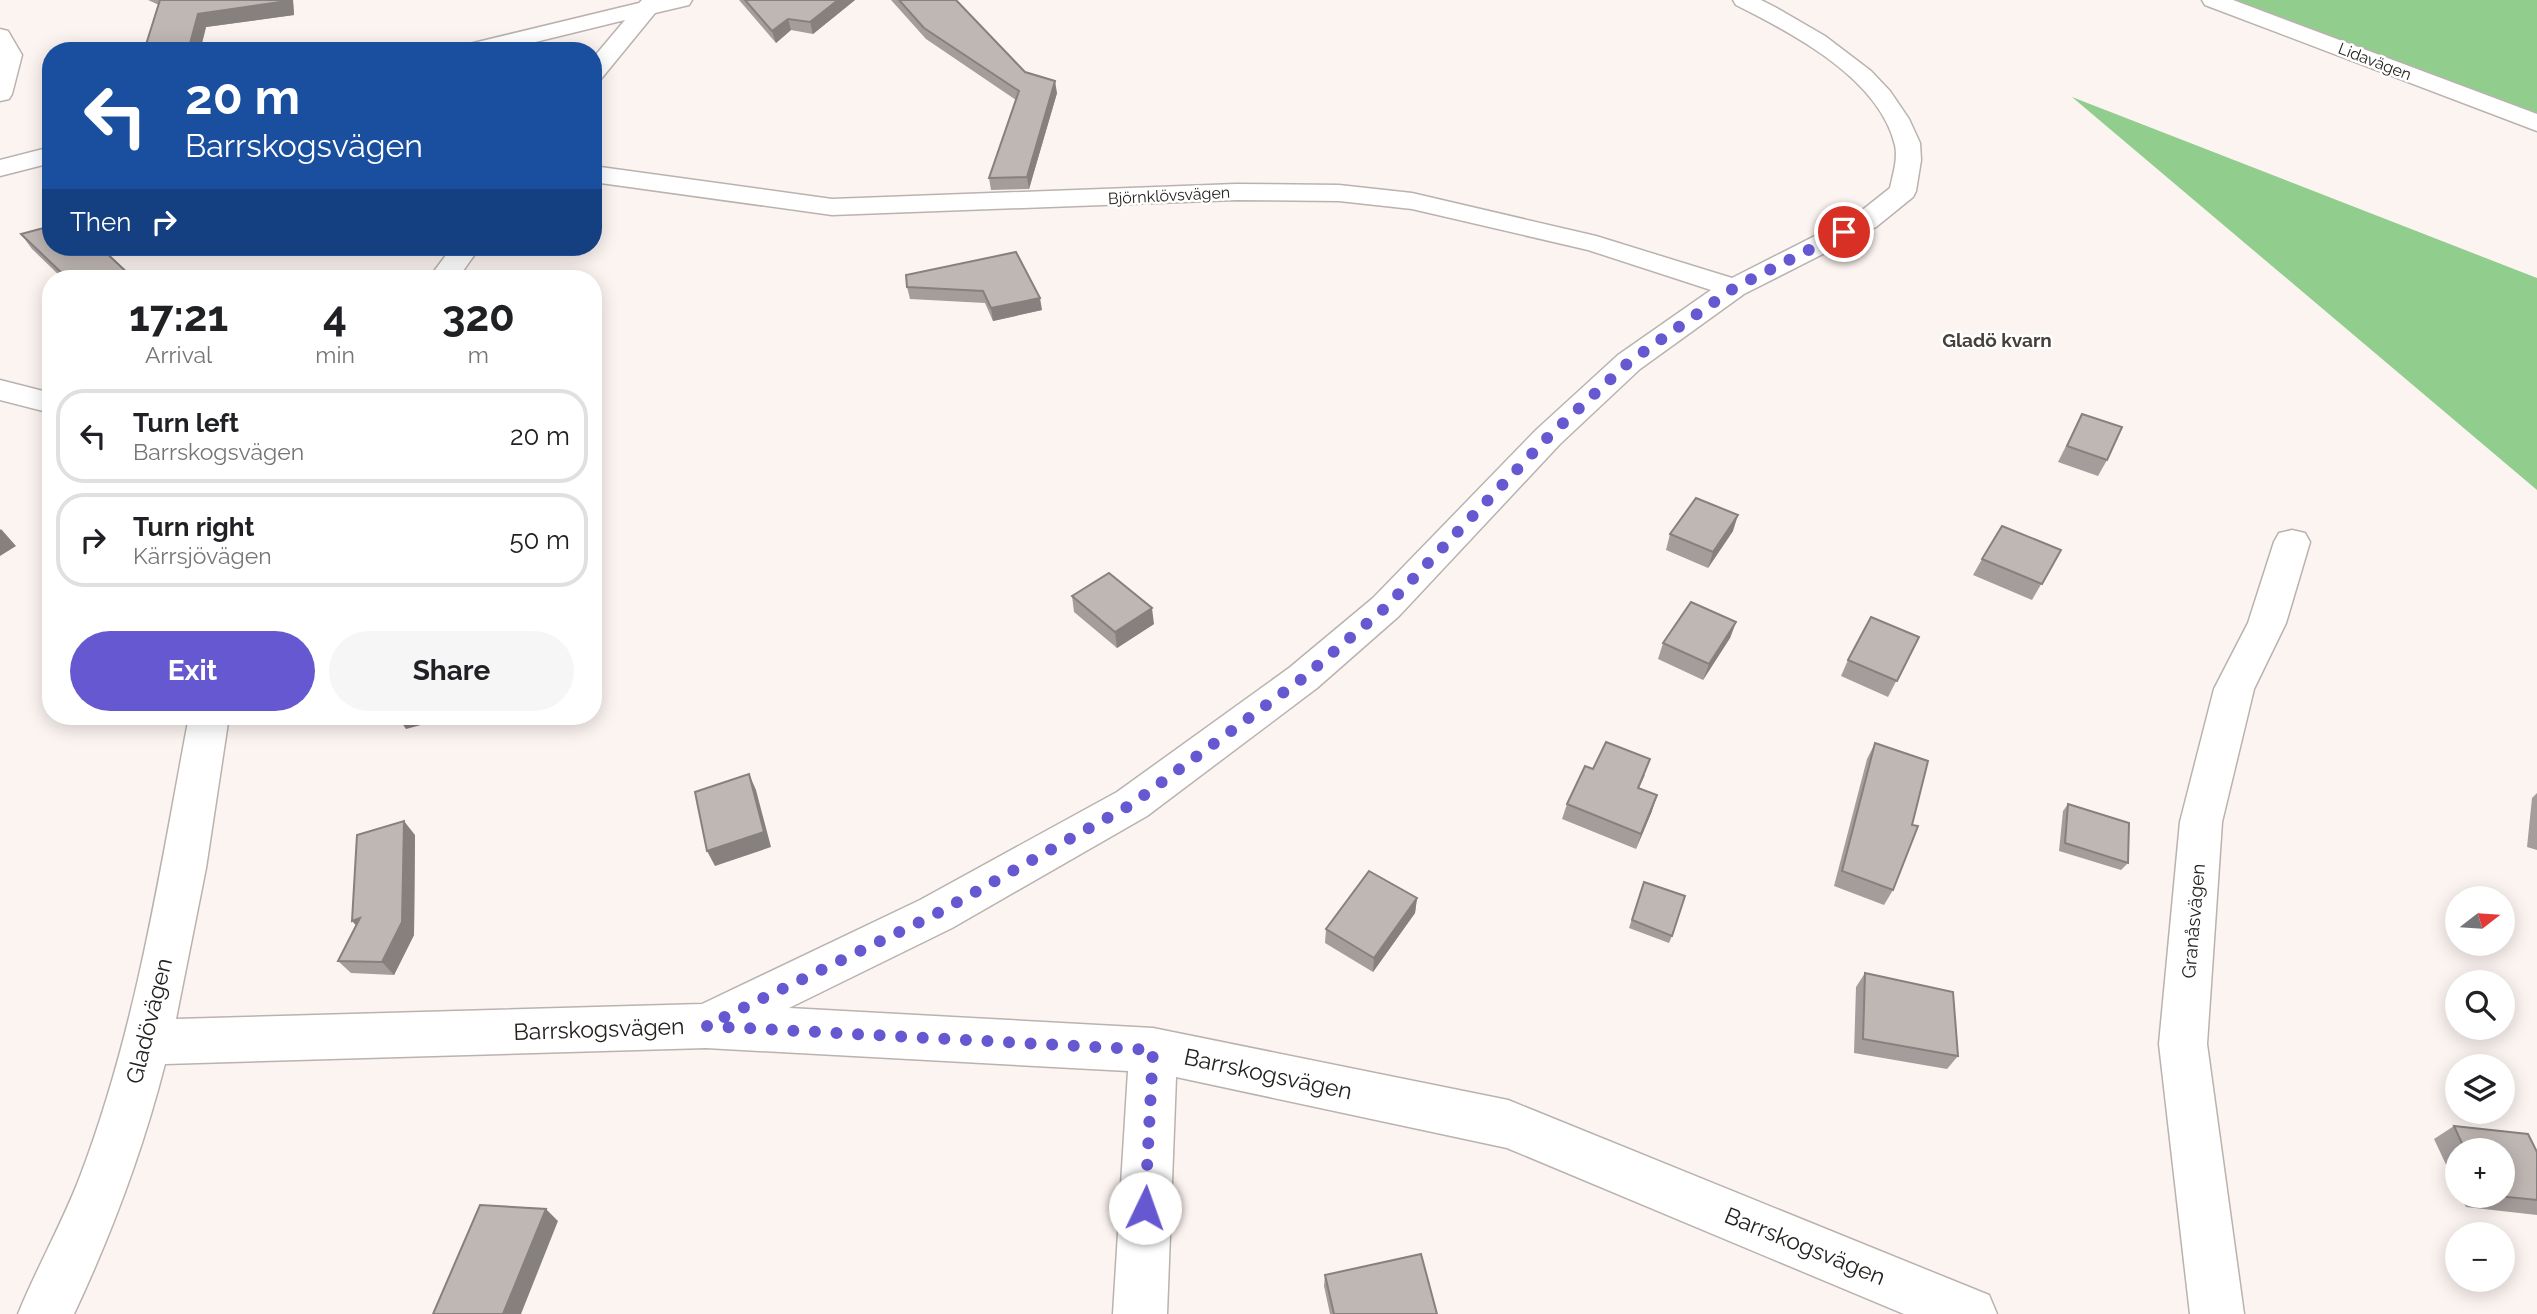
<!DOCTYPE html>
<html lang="en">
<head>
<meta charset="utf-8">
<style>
  :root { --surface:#fff; --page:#f6f6f6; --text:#202124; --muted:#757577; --line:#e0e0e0; --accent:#6658d1 }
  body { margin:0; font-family:Raleway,sans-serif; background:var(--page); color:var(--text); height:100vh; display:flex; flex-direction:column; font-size:26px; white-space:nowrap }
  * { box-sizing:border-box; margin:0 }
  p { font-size:23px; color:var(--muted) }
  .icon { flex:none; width:38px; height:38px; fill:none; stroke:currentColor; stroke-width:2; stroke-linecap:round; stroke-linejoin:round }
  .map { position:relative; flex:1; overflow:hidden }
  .panel { position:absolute; left:42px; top:270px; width:560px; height:455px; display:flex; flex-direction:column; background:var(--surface); border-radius:28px; box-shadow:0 4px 18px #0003 }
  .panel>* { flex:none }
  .top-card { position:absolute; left:42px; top:42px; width:560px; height:214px; border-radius:28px; box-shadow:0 4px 18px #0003; background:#1a4fa0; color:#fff; overflow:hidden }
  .needle { width:46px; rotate:73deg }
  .controls { position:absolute; left:2445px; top:886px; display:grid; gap:14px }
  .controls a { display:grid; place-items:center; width:70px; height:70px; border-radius:50%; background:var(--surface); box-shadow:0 4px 18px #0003; font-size:35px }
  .pin { position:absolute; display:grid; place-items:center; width:60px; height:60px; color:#fff; margin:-30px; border:4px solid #fff; border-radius:50%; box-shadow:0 2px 7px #0007 }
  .me { position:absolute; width:77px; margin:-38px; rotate:3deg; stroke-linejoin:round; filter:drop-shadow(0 0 5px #0008) }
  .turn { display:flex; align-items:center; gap:24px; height:147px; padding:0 28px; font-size:32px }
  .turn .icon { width:91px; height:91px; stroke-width:2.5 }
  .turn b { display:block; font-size:49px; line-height:60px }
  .then { display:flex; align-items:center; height:66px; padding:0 28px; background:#0003; gap:14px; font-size:26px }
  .eta { display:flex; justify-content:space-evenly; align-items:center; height:119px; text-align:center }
  .eta b { font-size:42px; font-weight:700; line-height:49px }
  .cta { display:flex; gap:14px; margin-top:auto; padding:14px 28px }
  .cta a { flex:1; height:80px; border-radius:42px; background:var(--accent); color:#fff; font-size:28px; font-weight:700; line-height:80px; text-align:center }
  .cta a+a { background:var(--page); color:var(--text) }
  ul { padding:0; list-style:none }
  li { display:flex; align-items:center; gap:21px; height:94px; margin:0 14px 10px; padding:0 14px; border:4px solid var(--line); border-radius:28px }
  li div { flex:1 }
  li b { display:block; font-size:26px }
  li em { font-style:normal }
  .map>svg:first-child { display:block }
  .forest { fill:#91ce8e }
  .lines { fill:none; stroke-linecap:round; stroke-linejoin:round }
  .street-casing { stroke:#bab2af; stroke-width:3 }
  .street { fill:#fff; fill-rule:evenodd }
  .wall { fill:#a49d9b }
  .shaded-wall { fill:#86807e }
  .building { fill:#bfb7b4; stroke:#86807e; stroke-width:2 }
  .route { stroke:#6658d1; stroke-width:12; stroke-dasharray:0 21.6 }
  .labels { text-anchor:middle; stroke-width:5; stroke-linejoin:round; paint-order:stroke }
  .far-street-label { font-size:16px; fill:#24211f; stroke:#fff }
  .far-quarter-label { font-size:19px; font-weight:bold; fill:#46403d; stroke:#fff }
  .street-label { font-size:19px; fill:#24211f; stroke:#fff }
  .near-street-label { font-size:23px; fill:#24211f; stroke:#fff }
</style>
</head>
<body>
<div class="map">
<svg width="2537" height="1314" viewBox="0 0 2537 1314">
  <rect width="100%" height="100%" fill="#fcf4f0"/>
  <path class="forest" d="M 2232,0 L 2537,0 L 2537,113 Z
    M 2072,97 L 2537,278 L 2537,490 Z"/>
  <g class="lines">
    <defs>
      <path id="street" d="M 642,0 L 692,0 L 689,5 L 655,13 L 601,79 L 593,81 L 593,58 L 625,20 L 499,51 L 457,51 L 461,46 L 639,3 Z
        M 1733,0 L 1761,0 L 1775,7 L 1825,36 L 1871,71 L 1890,91 L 1909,119 L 1920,143 L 1921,160 L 1916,191 L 1913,197 L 1876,227 L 1744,294 L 1640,369 L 1560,444 L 1399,616 L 1317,688 L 1147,816 L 952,928 L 789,1008 L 1153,1028 L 1508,1100 L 1989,1295 L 1997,1314 L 1904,1314 L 1507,1148 L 1176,1077 L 1167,1314 L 1113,1314 L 1128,1071 L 706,1048 L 165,1064 C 143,1150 112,1233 74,1314 L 18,1314 C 37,1267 63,1222 81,1174 C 137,1026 160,870 189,716 L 229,716 L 206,868 L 176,1019 L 702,1004 L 920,900 L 1117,792 L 1289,668 L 1373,598 L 1536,430 L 1618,355 L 1711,290 L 1588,250 L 1412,209 L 1339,201 L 1236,200 L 832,215 L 593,182 L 593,166 L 832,199 L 1236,184 L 1339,185 L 1412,193 L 1596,236 L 1732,278 L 1856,215 L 1890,188 C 1893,174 1898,159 1895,145 C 1879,78 1792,33 1736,5 Z
        M 2202,0 L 2233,0 L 2537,114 L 2537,131 L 2205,5 Z
        M 0,29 L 8,31 L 22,55 L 12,94 L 9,99 L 0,101 Z
        M 51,147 L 51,163 L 0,176 L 0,160 Z
        M 452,247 L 480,247 L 458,278 L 429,278 Z
        M 0,380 L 51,393 L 51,413 L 0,400 Z
        M 2292,530 L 2305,533 L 2310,542 L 2286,623 L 2254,689 L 2222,822 L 2207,1044 L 2244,1314 L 2190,1314 L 2159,1044 L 2180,822 L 2214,689 L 2248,623 L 2274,542 L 2279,533 Z"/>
    </defs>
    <use href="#street" class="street-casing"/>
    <use href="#street" class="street"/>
  </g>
  <path class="wall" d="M 148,0 L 293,0 L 294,15 L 206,27 L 200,51 L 144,51 L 159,5 Z
    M 739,0 L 855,0 L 813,34 L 791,30 L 776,43 Z
    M 891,0 L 956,0 L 1025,72 L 1057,93 L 1029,189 L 991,190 L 989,178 L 1016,100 L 926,39 Z
    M 21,234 L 133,278 L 62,278 L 32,249 Z
    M 1016,252 L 1042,310 L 993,321 L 985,303 L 910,299 L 907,287 Z
    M 2082,414 L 2107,460 L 2098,476 L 2058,462 Z
    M 1733,531 L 1708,568 L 1666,550 L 1670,534 Z
    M 2061,550 L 2032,600 L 1973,575 L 1982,559 Z
    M 1072,596 L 1154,624 L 1117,648 L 1074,612 Z
    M 1736,622 L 1730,638 L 1703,680 L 1658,659 L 1663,643 Z
    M 1919,637 L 1888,697 L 1841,676 L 1848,660 Z
    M 1875,743 L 1893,890 L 1884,905 L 1834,886 L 1867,759 Z
    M 1593,769 L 1645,775 L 1639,788 L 1652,811 L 1636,849 L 1562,819 L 1567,804 Z
    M 2537,793 L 2537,850 L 2527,847 L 2532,798 Z
    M 2068,804 L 2128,863 L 2121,870 L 2059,851 L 2063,811 Z
    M 415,835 L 414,935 L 394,975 L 351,973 L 338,961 Z
    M 1644,882 L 1672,936 L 1669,943 L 1629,928 Z
    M 1417,898 L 1415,913 L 1373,972 L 1325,943 L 1326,929 Z
    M 1865,973 L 1958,1056 L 1947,1069 L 1854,1053 L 1856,987 Z
    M 2454,1126 L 2537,1152 L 2537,1215 L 2466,1207 L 2460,1195 L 2502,1195 L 2502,1150 L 2457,1150 L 2457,1188 L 2434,1139 Z
    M 1325,1275 L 1437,1314 L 1330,1314 L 1324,1286 Z"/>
  <path class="shaded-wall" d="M 287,0 L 293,0 L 294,15 L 206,27 L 200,51 L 188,51 L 198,14 Z
    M 838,0 L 855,0 L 813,34 L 810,22 Z
    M 788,19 L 791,30 L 776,43 L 772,31 Z
    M 1055,81 L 1057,93 L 1029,189 L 1027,177 Z
    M 1040,298 L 1042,310 L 993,321 L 991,308 Z
    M 1738,515 L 1733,531 L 1708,568 L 1713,552 Z
    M 1,529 L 16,546 L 0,556 L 0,530 Z
    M 1152,608 L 1154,624 L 1117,648 L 1115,632 Z
    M 1736,622 L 1730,638 L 1703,680 L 1709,664 Z
    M 397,716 L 443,716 L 443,719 L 406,729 Z
    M 749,774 L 756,790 L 771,847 L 715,866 L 707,851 Z
    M 1657,795 L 1652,811 L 1636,849 L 1641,834 Z
    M 404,821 L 415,835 L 414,935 L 394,975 L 382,962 Z
    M 1417,898 L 1415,913 L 1373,972 L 1374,958 Z
    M 360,918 L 364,934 L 352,921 Z
    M 546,1209 L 558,1221 L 521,1314 L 503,1314 Z"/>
  <path class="building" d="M 160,0 L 287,0 L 287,1 L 198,14 L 188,51 L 144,51 Z
    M 745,0 L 838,0 L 810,22 L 788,19 L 772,31 Z
    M 899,0 L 956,0 L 1025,72 L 1055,81 L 1027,177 L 989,178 L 1019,91 L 924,28 Z
    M 51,226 L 51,247 L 100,247 L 133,278 L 67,278 L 21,234 Z
    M 1016,252 L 1040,298 L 991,308 L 983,291 L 907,287 L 906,275 Z
    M 2082,414 L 2122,427 L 2107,460 L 2067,446 Z
    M 1696,498 L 1738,515 L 1713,552 L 1670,534 Z
    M 2002,526 L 2061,550 L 2042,584 L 1982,559 Z
    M 1109,573 L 1152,608 L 1115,632 L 1072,596 Z
    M 1691,602 L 1736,622 L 1709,664 L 1663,643 Z
    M 1871,617 L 1919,637 L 1897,681 L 1848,660 Z
    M 1606,742 L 1650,759 L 1638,788 L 1657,795 L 1641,834 L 1567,804 L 1585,766 L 1593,769 Z
    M 1875,743 L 1928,761 L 1912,825 L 1918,826 L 1893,890 L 1842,871 Z
    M 749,774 L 764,832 L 707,851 L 695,792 Z
    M 2068,804 L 2129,823 L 2128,863 L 2065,843 Z
    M 404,821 L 402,922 L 382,962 L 338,961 L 360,918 L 352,921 L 357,835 Z
    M 1369,871 L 1417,898 L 1374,958 L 1326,929 Z
    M 1644,882 L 1685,896 L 1672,936 L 1632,920 Z
    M 1865,973 L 1953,992 L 1958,1056 L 1863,1039 Z
    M 2454,1126 L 2528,1134 L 2537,1152 L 2537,1200 L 2488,1195 L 2502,1195 L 2502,1150 L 2465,1150 Z
    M 480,1205 L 546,1209 L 503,1314 L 433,1314 Z
    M 1421,1254 L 1437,1314 L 1334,1314 L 1325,1275 Z"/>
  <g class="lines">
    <path class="route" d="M 1145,1208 L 1153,1050 L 706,1026 L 936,914 L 1132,804 L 1303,678 L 1386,607 L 1548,437 L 1629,362 L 1734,288 L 1844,232"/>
  </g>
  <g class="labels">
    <g class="far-street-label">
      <text transform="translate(2375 61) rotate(21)" y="6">Lidavägen</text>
      <text transform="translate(1169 195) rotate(-3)" y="6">Björnklövsvägen</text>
    </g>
    <g class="far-quarter-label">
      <text x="1997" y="347">Gladö kvarn</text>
    </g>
    <g class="street-label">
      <text transform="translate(2193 921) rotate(-85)" y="7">Granåsvägen</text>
    </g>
    <g class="near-street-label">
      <text transform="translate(149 1021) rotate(-76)" y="8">Gladövägen</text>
      <text transform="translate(599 1029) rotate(-2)" y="8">Barrskogsvägen</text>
      <text transform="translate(1268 1074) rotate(12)" y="8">Barrskogsvägen</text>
      <text transform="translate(1805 1246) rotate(22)" y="8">Barrskogsvägen</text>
    </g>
  </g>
</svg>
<div class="controls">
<a><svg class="needle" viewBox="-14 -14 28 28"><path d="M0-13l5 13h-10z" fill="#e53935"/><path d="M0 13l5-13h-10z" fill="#757577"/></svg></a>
<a><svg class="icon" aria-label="search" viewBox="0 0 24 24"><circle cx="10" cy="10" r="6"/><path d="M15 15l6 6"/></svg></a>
<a><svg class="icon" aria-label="layers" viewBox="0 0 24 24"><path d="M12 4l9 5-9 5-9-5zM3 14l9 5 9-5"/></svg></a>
<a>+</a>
<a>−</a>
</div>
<div class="pin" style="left:1844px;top:232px;background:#d93025"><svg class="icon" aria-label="arrive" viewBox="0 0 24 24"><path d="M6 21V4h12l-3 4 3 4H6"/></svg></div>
<svg class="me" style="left:1145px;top:1208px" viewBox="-20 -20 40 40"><circle r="19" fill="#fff"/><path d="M0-13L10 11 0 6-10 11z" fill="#6658d1"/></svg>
<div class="top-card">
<div class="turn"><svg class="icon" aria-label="left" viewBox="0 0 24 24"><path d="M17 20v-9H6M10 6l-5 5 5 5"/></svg><div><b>20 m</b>Barrskogsvägen</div></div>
<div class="then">Then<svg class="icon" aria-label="right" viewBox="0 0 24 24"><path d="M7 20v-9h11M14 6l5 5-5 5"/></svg></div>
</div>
<section class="panel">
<div class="eta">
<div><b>17:21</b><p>Arrival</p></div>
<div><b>4</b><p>min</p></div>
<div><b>320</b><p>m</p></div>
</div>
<ul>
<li><svg class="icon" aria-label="left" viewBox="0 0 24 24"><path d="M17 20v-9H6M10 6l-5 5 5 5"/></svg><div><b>Turn left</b><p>Barrskogsvägen</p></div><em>20 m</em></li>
<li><svg class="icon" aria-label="right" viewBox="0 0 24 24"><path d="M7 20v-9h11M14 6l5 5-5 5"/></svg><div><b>Turn right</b><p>Kärrsjövägen</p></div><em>50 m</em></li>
</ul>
<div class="cta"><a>Exit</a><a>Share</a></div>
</section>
</div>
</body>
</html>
